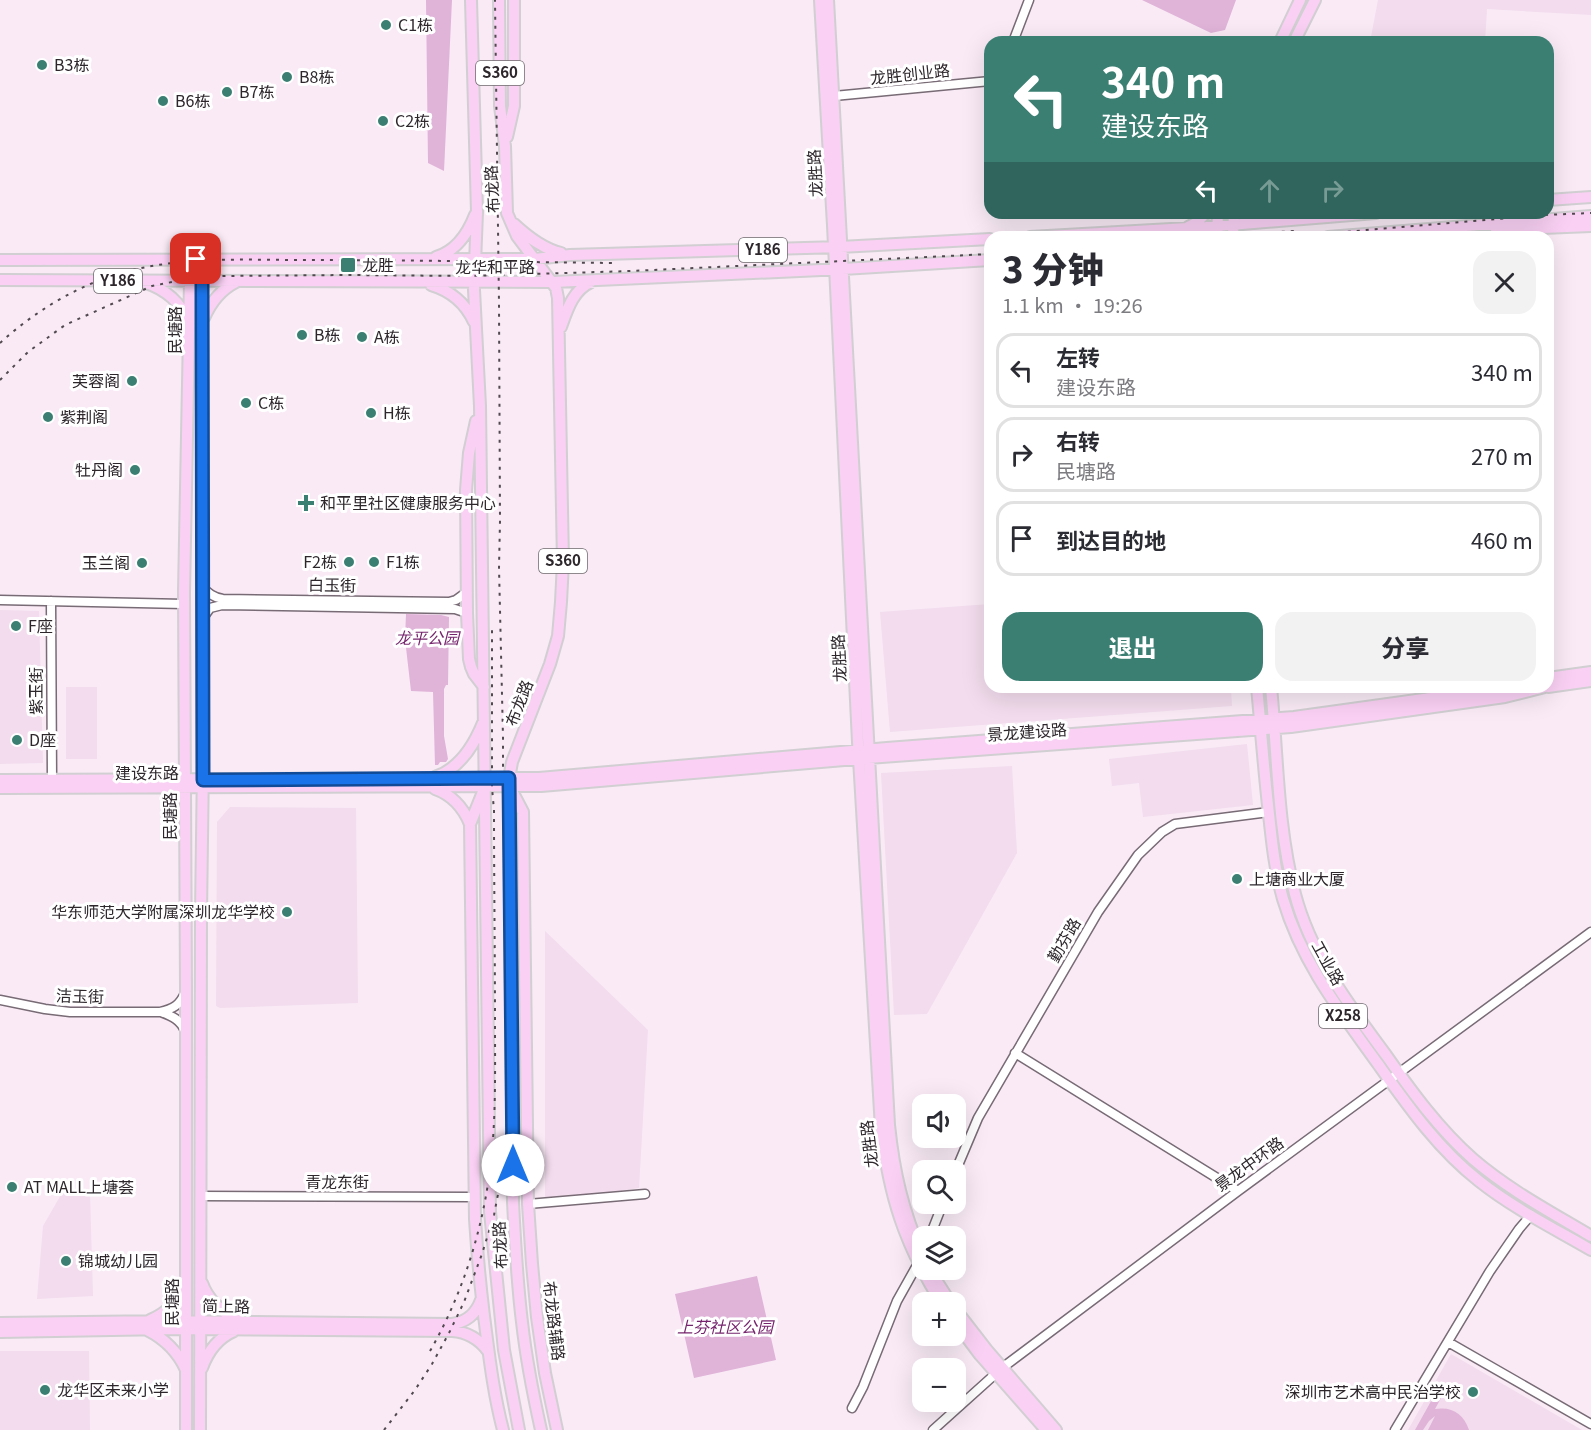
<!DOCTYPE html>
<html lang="zh">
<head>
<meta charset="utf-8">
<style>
  :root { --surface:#fff; --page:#f2f2f3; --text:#2b2b33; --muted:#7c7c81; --line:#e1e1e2; --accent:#3b7f73 }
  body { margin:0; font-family:Georgia,"Noto Sans SC",serif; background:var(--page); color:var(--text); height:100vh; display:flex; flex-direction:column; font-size:22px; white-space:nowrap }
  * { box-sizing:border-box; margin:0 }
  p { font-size:20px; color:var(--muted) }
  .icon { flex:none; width:33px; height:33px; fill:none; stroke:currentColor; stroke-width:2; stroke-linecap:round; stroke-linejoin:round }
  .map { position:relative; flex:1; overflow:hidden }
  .drawer { position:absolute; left:984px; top:231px; width:570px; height:462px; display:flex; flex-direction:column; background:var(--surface); border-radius:18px; box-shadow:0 6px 24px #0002 }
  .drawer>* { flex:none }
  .guide { position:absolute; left:984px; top:36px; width:570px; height:183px; border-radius:18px; box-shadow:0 6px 24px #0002; background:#3b7f73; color:#fff; overflow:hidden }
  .tools { position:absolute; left:912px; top:1094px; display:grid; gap:12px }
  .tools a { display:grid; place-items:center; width:54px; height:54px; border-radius:12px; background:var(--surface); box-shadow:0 6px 24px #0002; font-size:30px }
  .pin { position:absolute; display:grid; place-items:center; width:51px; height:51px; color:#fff; margin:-26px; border-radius:12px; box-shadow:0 3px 9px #0006 }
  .me { position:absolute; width:66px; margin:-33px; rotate:0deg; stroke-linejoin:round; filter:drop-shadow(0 0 4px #0008) }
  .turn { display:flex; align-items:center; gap:21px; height:126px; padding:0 18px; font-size:27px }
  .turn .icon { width:78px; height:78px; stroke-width:2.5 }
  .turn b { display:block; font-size:42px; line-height:51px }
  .lanes { display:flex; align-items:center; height:57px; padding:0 18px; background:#0003; justify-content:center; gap:30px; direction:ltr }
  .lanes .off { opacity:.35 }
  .round { display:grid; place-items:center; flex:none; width:63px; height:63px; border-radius:18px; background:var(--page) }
  .headline { display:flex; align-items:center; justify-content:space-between; height:102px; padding:0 18px }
  h1 { font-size:36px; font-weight:800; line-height:45px }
  .action { display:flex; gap:12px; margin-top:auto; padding:12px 18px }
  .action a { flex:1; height:69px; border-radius:18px; background:var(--accent); color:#fff; font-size:24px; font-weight:800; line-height:69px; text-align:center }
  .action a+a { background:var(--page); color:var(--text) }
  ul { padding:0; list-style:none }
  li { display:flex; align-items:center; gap:18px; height:75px; margin:0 12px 9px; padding:0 6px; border:3px solid var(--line); border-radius:18px }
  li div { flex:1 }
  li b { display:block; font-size:22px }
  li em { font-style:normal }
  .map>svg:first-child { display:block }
  .built { fill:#f2dced }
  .green { fill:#e0b3d8 }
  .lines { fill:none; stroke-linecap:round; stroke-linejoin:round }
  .minor-casing { stroke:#786b75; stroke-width:11 }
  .major-casing { stroke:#d1cfd1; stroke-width:14 }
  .minor { stroke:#fff; stroke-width:8 }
  .major { stroke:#fad1f4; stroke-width:10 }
  .rail { stroke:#51494f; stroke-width:2; stroke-dasharray:3 6; stroke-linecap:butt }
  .route-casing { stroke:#114b97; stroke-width:15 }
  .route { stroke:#1a73e8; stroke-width:10 }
  .poi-dot { fill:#3b7f73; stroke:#fff; stroke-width:2 }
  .labels { text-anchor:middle; stroke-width:6; stroke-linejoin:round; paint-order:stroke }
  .shield { fill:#fff; stroke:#6c686b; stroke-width:1.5 }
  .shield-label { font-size:15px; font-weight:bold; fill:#2d272c }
  .poi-label { font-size:16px; fill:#2d272c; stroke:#fff; text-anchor:start }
  .street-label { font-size:16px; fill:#2d272c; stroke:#fff }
  .park-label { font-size:16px; font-style:italic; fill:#76246d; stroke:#fff }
</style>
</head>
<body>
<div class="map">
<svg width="1591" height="1430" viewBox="0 0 1591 1430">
  <rect width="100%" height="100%" fill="#f9eaf6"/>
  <path class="built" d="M 1378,0 L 1591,0 L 1591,15 L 1487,9 L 1485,42 L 1370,42 Z
    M 990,604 L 990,687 L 1231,687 L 1232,706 L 890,732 L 880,612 Z
    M 0,610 L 39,611 L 43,763 L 0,764 Z
    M 66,687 L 97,687 L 97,759 L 66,759 Z
    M 1247,744 L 1253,805 L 1143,817 L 1139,783 L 1112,786 L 1109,759 Z
    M 1012,766 L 1017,853 L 927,1014 L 894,1015 L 881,773 Z
    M 230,807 L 356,808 L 358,1003 L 220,1008 L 216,1006 L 217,822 Z
    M 545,931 L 648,1030 L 639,1188 L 545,1202 Z
    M 62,1193 L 90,1194 L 93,1296 L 37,1299 L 43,1226 Z
    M 0,1351 L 89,1351 L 90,1430 L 0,1430 Z
    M 1451,1354 L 1582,1430 L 1408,1430 Z"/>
  <path class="green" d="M 426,0 L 452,0 L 444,171 L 428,163 Z
    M 1142,0 L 1236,0 L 1225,30 L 1211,33 Z
    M 406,614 L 441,615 L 449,617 L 448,685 L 446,685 L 444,689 L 444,736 L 448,759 L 446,762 L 440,762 L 438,765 L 435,765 L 433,692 L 411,691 L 405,639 Z
    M 757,1276 L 776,1360 L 694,1378 L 675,1294 Z
    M 1435,1394 L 1441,1398 L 1435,1409 C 1452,1406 1464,1414 1469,1430 L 1428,1430 L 1435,1416 L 1429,1421 L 1423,1430 L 1415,1430 Z"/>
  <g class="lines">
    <defs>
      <path id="minor" d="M 1013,42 L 1029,0
        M 834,96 L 990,81
        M 202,585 C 206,593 215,598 223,599 L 449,602 L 456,600 L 467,592
        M 0,600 L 184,604
        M 51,601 L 52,780
        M 203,618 L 210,608 L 222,605 L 455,609 L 467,613
        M 0,1000 L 45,1009 L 70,1012 L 160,1012 C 173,1009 180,1005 185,993
        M 161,1012 C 172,1016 181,1020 185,1031
        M 1015,1053 L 1238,1191
        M 956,1170 L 978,1118 L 1098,912 L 1138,855 L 1162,832 L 1175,824 L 1269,812
        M 200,1196 L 474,1197
        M 528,1204 L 645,1194
        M 930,1236 L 943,1203
        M 1448,1342 L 1591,1424
        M 852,1408 L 863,1387 L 897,1301 L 920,1260
        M 933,1430 L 1002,1368 L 1238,1191 L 1591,932
        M 1395,1430 L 1490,1271 L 1519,1229 L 1531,1215"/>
      <path id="major" d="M 471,0 L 477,212 L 474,290 L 480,406 L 490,1212 L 504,1350 L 519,1430
        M 499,0 L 500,106 L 505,146 L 507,213 L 517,236 L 556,288 L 558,298 L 563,562 L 561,602 L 558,636 L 550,664 L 512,762 L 509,779 L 513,1202 C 515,1242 517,1282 522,1322 C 526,1358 533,1394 541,1430
        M 820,0 L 833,225 L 858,742 L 881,1128 C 889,1195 904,1244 941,1302
        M 828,0 L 889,1125 C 894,1173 903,1211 922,1255
        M 1280,42 L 1300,0
        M 1294,42 L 1315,0
        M 507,137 L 514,106 L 514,0
        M 1548,200 L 1591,197
        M 1260,213 L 1278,219
        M 514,224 C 528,237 543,249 561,253
        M 1188,227 L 1196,223 L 1206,213
        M 1496,230 L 1591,226
        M 1030,237 L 1206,227 L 1376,213
        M 1217,237 L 1218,213
        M 1233,237 L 1234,213
        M 1328,237 L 1591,216
        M 436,257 C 456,251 468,233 475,215
        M 196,259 L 202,281 L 203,763 L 201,914 L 200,1430
        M 0,260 L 535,259 L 570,255 L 840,247 L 990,239
        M 0,280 L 553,282 L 843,269 L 990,260
        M 146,283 C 165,289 182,303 188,322
        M 431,285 C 451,291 465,302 474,322
        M 204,318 C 211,302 220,290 236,282
        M 561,327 C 567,310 573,290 591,282
        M 476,421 L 469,453 L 466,490 L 467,613 L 469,659 L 471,667 L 474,674 L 484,687
        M 1548,678 L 1591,672
        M 1257,687 C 1261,729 1264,772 1269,814 C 1272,843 1275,871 1283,899 C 1302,963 1340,1011 1378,1064 C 1408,1106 1438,1149 1479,1181 C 1513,1208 1553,1228 1591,1250
        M 1271,687 C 1278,757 1277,825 1295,894 C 1311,955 1349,1005 1386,1055 C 1412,1092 1439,1129 1473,1159 C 1509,1190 1551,1212 1591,1236
        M 1548,687 L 1591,681
        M 435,777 C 459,769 474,745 483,723
        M 0,780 L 539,778 L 887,748 L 1294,717 L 1510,687
        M 0,788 L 541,786 L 868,758 L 1291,727 L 1505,697 L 1545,687
        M 435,789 C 452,795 463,807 470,824 L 475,1219 C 477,1251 480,1283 484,1316 C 489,1354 493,1392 503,1430
        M 511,789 L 523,812 L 528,1204 L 532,1264 L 537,1317 L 545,1373 L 557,1430
        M 470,824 L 483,792
        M 929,1269 L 950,1302
        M 202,1283 C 208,1300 222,1312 238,1320
        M 956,1310 L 987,1350 L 1056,1430
        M 150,1320 C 167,1313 178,1302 184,1285
        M 0,1323 L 168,1321 L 452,1324 C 467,1322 476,1314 481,1300
        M 956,1323 L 980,1355 L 1046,1430
        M 147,1330 C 165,1339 178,1352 186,1370
        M 0,1332 L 167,1329 L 452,1331 C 467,1332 479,1339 488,1351
        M 202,1368 C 208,1351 218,1338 234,1331
        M 186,1430 L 186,989 L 184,592 L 190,281 L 196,259"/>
    </defs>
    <use href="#minor" class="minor-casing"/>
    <use href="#major" class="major-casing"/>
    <use href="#minor" class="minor"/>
    <use href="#major" class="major"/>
    <path class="rail" d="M 1210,237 L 1294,231
      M 1285,237 L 1543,215 L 1591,213
      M 0,343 C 34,312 76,286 121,273 C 181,256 245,260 306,260 C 409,260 512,262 615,263
      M 0,380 L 28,352 L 65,325 L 152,286 L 187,279 L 223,276 L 349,275 L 468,276 L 631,271 L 990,254
      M 430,1351 C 463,1294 484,1226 491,1161 C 496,1116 495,1070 495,1024 C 495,953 494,881 494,810 L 492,788 L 492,627
      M 384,1430 L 415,1390 L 432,1364 L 449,1333 L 464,1302 L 482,1254 L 494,1215 L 504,1163 L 507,1123 L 509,1075 L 507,900 L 503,810 L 503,737 L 499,568 L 500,521 L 499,304 L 495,0"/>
  </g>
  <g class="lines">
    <defs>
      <path id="route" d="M 196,259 L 202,281 L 203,780 L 509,778 L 513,1165"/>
    </defs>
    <use href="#route" class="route-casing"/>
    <use href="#route" class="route"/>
  </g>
  <g class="poi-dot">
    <circle cx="386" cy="25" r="6"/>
    <circle cx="42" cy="65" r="6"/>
    <circle cx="287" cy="77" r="6"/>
    <circle cx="227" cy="92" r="6"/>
    <circle cx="163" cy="101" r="6"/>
    <circle cx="383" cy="121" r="6"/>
    <rect x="340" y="257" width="16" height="16" rx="3"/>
    <circle cx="302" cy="335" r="6"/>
    <circle cx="362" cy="337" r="6"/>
    <circle cx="132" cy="381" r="6"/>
    <circle cx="246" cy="403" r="6"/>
    <circle cx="371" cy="413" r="6"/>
    <circle cx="48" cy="417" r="6"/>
    <circle cx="135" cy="470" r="6"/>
    <path d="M303 494h6v6h6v6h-6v6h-6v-6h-6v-6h6z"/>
    <circle cx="349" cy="562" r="6"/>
    <circle cx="374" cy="562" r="6"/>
    <circle cx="142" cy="563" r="6"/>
    <circle cx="16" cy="626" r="6"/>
    <circle cx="17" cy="740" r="6"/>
    <circle cx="1237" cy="879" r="6"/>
    <circle cx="287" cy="912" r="6"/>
    <circle cx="12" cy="1187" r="6"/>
    <circle cx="66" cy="1261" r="6"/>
    <circle cx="45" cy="1390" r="6"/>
    <circle cx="1473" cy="1392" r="6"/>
  </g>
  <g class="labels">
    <g class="shield">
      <rect x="476" y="61" width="48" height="24" rx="4.5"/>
      <rect x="739" y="238" width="48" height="24" rx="4.5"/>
      <rect x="94" y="269" width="48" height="24" rx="4.5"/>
      <rect x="539" y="549" width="48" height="24" rx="4.5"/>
      <rect x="1319" y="1004" width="48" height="24" rx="4.5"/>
    </g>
    <g class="shield-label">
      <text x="500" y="78">S360</text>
      <text x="763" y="255">Y186</text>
      <text x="118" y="286">Y186</text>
      <text x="563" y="566">S360</text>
      <text x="1343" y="1021">X258</text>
    </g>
    <g class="poi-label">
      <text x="398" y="31">C1栋</text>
      <text x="54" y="71">B3栋</text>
      <text x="299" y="83">B8栋</text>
      <text x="239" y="98">B7栋</text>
      <text x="175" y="107">B6栋</text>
      <text x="395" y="127">C2栋</text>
      <text x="362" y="271">龙胜</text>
      <text x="314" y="341">B栋</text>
      <text x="374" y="343">A栋</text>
      <text x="120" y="387" text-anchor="end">芙蓉阁</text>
      <text x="258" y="409">C栋</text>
      <text x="383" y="419">H栋</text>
      <text x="60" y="423">紫荆阁</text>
      <text x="123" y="476" text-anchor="end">牡丹阁</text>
      <text x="320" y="509">和平里社区健康服务中心</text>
      <text x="337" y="568" text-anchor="end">F2栋</text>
      <text x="386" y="568">F1栋</text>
      <text x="130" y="569" text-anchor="end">玉兰阁</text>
      <text x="28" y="632">F座</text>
      <text x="29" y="746">D座</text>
      <text x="1249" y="885">上塘商业大厦</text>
      <text x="275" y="918" text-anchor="end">华东师范大学附属深圳龙华学校</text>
      <text x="24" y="1193">AT MALL上塘荟</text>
      <text x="78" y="1267">锦城幼儿园</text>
      <text x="57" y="1396">龙华区未来小学</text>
      <text x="1461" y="1398" text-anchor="end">深圳市艺术高中民治学校</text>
    </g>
    <g class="street-label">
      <text transform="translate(910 74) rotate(-6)" y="6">龙胜创业路</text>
      <text transform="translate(815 173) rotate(-93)" y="6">龙胜路</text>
      <text transform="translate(492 189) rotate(-93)" y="6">布龙路</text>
      <text x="495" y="273">龙华和平路</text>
      <text transform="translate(175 330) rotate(-90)" y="6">民塘路</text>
      <text transform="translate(332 585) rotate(1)" y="6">白玉街</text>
      <text transform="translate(839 658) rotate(-93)" y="6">龙胜路</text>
      <text transform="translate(36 691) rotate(-90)" y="6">紫玉街</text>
      <text transform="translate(519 703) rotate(-69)" y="6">布龙路</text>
      <text transform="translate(1027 732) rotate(-4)" y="6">景龙建设路</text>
      <text x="147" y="779">建设东路</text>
      <text transform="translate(170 816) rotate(-90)" y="6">民塘路</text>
      <text transform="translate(1064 940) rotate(-60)" y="6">勤芬路</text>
      <text transform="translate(1328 963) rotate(61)" y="6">工业路</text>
      <text transform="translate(80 996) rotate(2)" y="6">洁玉街</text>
      <text transform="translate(869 1144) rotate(-97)" y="6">龙胜路</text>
      <text transform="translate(1249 1164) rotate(-36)" y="6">景龙中环路</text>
      <text x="337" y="1188">青龙东街</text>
      <text transform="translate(500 1245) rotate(-93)" y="6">布龙路</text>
      <text transform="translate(172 1302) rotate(-90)" y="6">民塘路</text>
      <text transform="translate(226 1306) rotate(1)" y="6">简上路</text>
      <text transform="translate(554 1321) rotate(83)" y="6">布龙路辅路</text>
    </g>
    <g class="park-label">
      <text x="427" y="644">龙平公园</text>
      <text x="725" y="1333">上芬社区公园</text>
    </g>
  </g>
</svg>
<div class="tools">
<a><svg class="icon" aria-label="sound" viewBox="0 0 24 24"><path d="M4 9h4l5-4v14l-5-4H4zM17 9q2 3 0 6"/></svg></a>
<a><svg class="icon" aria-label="search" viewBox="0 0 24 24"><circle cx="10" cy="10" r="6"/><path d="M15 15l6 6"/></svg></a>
<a><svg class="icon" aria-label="layers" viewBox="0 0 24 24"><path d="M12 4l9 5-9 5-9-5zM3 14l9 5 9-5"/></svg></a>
<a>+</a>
<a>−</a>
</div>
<div class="pin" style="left:196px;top:259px;background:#d93025"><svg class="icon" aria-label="arrive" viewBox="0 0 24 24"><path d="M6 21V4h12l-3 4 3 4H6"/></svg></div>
<svg class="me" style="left:513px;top:1165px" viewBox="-20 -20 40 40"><circle r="19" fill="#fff"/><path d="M0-13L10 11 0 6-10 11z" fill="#1a73e8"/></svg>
<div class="guide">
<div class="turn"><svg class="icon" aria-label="left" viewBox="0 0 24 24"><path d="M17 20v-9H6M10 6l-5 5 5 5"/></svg><div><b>340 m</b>建设东路</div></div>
<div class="lanes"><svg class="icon" aria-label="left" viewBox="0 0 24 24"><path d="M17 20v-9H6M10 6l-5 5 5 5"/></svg><svg class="icon off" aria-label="ahead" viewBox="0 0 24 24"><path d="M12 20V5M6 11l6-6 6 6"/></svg><svg class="icon off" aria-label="right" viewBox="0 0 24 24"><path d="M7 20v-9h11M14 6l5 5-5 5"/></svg></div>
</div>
<section class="drawer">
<div class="headline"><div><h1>3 分钟</h1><p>1.1 km · 19:26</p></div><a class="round"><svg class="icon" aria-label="close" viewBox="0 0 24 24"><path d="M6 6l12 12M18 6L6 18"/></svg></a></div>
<ul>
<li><svg class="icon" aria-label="left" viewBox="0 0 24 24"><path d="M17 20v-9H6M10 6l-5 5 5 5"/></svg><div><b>左转</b><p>建设东路</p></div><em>340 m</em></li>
<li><svg class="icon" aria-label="right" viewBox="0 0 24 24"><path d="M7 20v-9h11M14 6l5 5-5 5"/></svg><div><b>右转</b><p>民塘路</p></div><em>270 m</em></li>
<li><svg class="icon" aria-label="arrive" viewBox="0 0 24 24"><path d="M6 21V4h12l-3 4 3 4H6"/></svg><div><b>到达目的地</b></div><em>460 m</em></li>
</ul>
<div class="action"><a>退出</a><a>分享</a></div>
</section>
</div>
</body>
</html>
